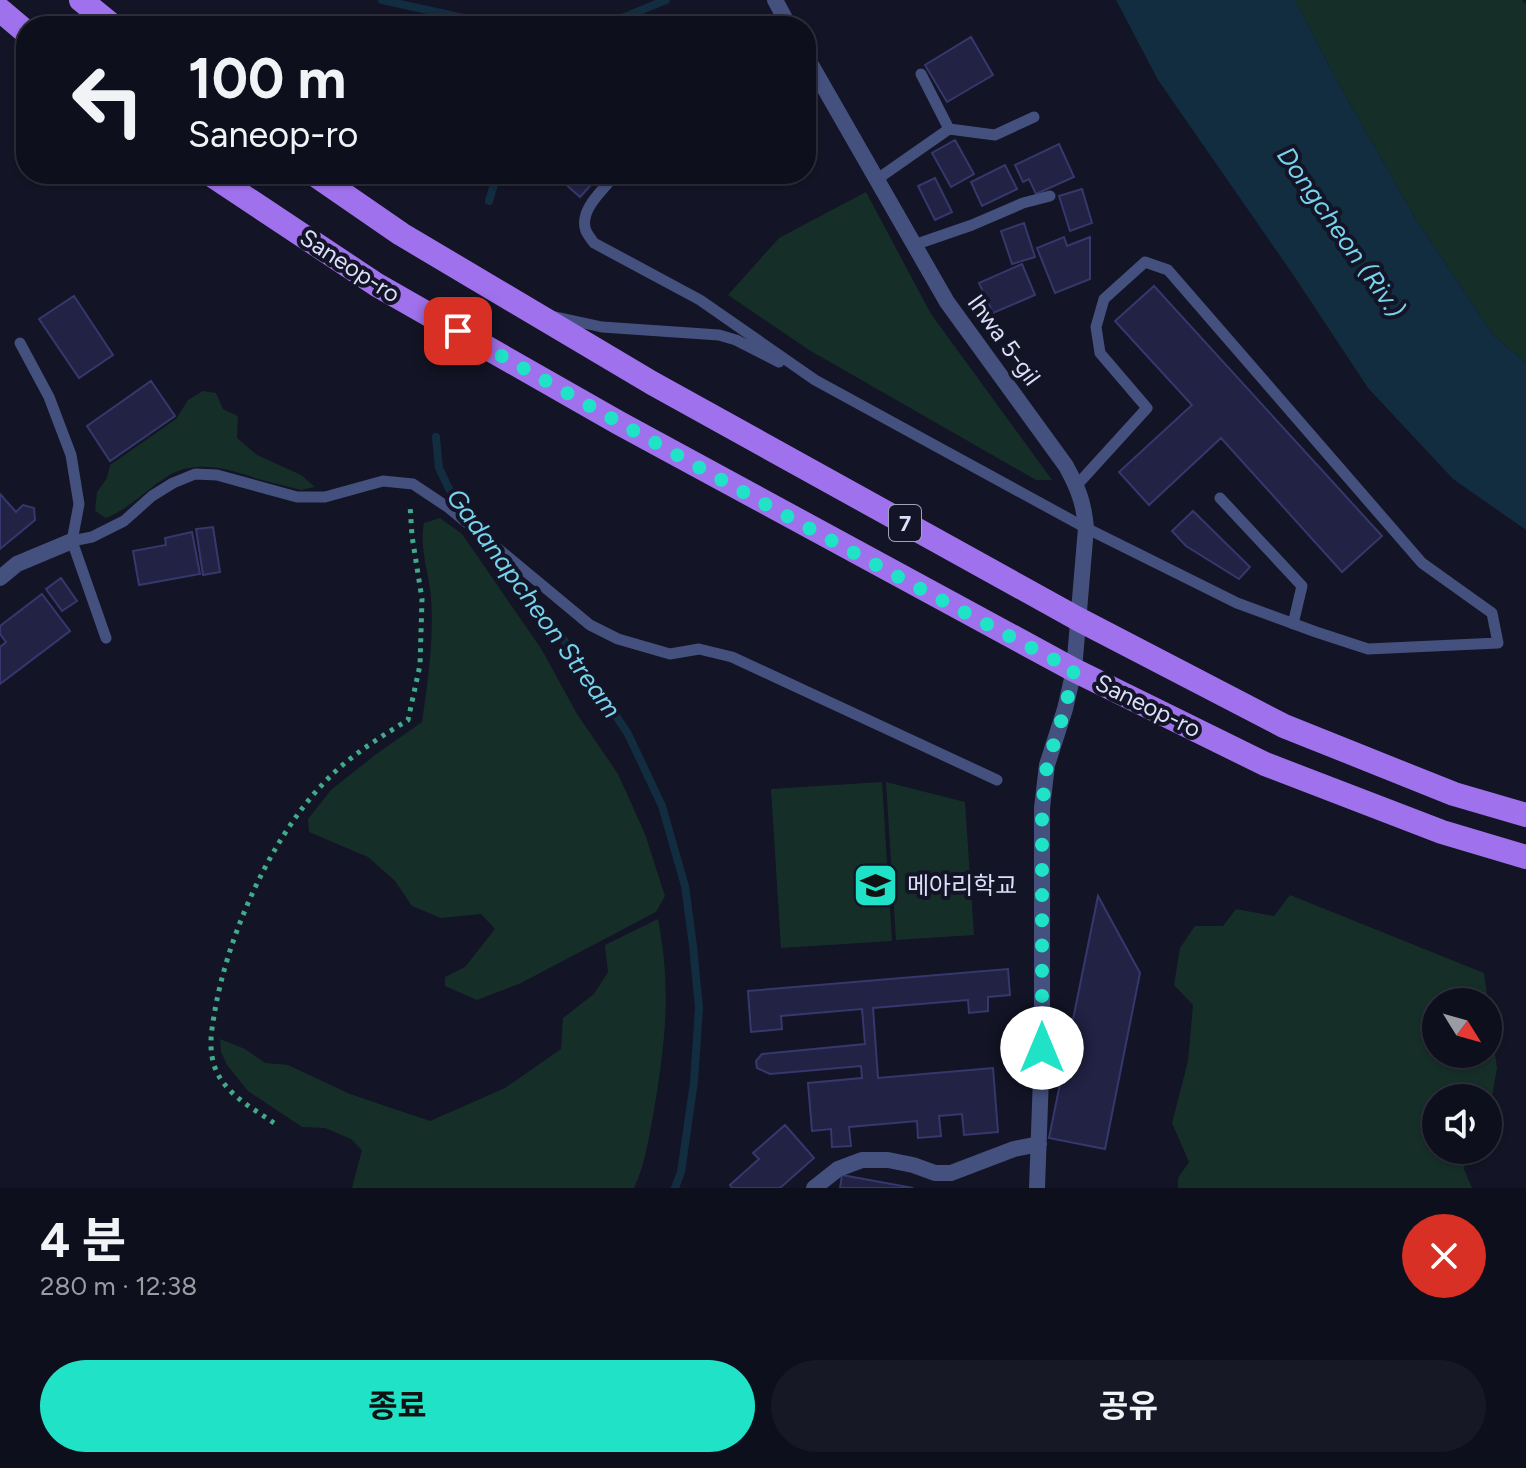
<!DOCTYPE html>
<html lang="ko">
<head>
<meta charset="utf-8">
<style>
  :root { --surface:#0e0f1c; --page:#171825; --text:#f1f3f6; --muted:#9b9ca3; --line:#2e2f3b; --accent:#20e2c6 }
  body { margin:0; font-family:Figtree,"Noto Sans KR",sans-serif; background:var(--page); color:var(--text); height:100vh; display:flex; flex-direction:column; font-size:30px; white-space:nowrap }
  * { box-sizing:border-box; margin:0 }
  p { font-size:26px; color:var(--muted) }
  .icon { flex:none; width:44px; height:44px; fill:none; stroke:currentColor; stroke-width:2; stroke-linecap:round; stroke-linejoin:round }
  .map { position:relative; height:1188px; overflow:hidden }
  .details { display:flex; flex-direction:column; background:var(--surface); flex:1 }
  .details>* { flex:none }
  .top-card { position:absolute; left:16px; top:16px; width:800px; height:168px; border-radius:32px; box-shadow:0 2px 6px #0004,0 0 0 2px var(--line); background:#0e0f1c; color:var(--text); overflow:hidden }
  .needle { width:52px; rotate:127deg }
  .buttons { position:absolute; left:1422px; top:988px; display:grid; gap:16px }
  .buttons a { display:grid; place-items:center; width:80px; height:80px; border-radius:50%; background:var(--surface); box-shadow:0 2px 6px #0004,0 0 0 2px var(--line); font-size:40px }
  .pin { position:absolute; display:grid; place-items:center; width:68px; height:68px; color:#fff; margin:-34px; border-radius:16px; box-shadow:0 4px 12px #0006 }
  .me { position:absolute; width:88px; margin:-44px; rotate:0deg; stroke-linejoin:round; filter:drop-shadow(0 0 6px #0008) }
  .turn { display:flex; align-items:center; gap:28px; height:168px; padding:0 40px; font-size:36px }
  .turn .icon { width:104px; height:104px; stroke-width:2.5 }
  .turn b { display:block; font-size:56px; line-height:68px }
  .round { display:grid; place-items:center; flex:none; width:84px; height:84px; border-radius:42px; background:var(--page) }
  .head { display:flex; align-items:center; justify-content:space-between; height:136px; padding:0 40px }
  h1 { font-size:48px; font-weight:700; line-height:60px }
  .primary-button { display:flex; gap:16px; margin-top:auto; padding:16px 40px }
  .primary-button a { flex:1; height:92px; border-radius:48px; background:var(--accent); color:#111; font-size:32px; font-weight:700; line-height:92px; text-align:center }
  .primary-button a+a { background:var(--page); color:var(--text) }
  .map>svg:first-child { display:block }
  .green { fill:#162e28 }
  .water { fill:#112d3f }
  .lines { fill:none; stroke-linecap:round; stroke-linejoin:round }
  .stream { stroke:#112d3f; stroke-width:8 }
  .building { fill:#212244; stroke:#36386d; stroke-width:2 }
  .path { stroke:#40aa8a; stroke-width:5; stroke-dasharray:4 6; stroke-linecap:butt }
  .lane { stroke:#44507e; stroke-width:11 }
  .street { stroke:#44507e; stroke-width:16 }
  .primary { stroke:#a071ec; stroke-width:24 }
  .route { stroke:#20e2c6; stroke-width:14; stroke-dasharray:0 25.2 }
  .labels { text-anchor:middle; stroke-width:8; stroke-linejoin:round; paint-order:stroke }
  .shield { fill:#131425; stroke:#9fa2ba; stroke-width:2 }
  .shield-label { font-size:22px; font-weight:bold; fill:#dbdffa }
  .street-label { font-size:24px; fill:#dbdffa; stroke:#131425 }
  .poi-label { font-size:24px; fill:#dbdffa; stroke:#131425; text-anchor:start }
  .water-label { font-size:26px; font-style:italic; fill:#77d3ed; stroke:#131425 }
</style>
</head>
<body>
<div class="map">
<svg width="1526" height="1188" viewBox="0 0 1526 1188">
  <rect width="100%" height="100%" fill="#131425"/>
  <path class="green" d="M 1295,0 L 1522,0 L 1526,4 L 1526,363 L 1494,336 L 1417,221 L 1335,77 Z
    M 866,192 L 931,314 L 1052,480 L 1036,480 L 809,350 L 728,295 L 779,238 Z
    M 203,391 L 216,393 L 223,409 L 238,416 L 237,438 L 257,455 L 301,475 L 315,487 L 301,490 C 287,486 272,483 258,479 C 229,469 197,459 168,476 C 147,489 129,509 106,518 L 95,511 L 97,492 L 107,478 L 110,465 L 176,419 L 188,400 Z
    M 440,518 L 462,534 L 542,650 L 577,714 L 618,774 L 645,834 L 665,896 L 656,912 L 521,983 L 477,1000 L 445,986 L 445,977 L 465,967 L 495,929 L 481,914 L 441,918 L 412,906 L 395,881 L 368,857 L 309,832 L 308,819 L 331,790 L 375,755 L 422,722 C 428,681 434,639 431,597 C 429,573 419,548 424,523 Z
    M 882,782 L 892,941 L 781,948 L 771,789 Z
    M 886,782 L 965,802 L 974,935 L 896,940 Z
    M 1290,895 L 1484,973 L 1488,1002 L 1436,1002 L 1436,1054 L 1488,1054 L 1488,1004 L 1497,1068 L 1488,1119 L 1488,1098 L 1436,1098 L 1436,1150 L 1469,1150 L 1467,1152 L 1464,1169 L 1472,1188 L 1178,1188 L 1178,1178 L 1189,1162 L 1172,1123 L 1188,1061 L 1193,1005 L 1174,985 L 1180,948 L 1195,926 L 1223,926 L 1236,909 L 1274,916 Z
    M 658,919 C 672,990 665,1046 653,1116 C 648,1141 645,1165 634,1188 L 352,1188 L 362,1150 L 351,1139 L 325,1128 L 302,1127 L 248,1091 L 227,1065 L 221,1052 L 220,1039 L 245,1049 L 265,1063 L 288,1065 L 350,1094 L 430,1121 L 505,1088 L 561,1049 L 563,1018 L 594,994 L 608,972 L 605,945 Z"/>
  <path class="water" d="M 1116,0 L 1295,0 L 1335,77 L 1417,221 L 1494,336 L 1526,363 L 1526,530 L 1453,479 L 1368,388 L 1294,276 L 1158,80 Z"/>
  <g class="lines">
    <path class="stream" d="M 382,0 L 473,20 L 512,26
      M 597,26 L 605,25 L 666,0
      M 489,201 L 497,174
      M 436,437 L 439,468 L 449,489 L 480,529
      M 498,553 L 582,664 L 628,734 L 662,806 L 685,886 L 693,946 L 699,1008 L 694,1082 L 681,1172 L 675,1188"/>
  </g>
  <path class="building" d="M 971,37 L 993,75 L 947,102 L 925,65 Z
    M 955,140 L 974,174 L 951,187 L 932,153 Z
    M 1059,144 L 1074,177 L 1036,194 L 1029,179 L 1023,182 L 1015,165 Z
    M 1005,165 L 1017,189 L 982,206 L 971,182 Z
    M 554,174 L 601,174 L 580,197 Z
    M 935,178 L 952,212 L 935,220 L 918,186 Z
    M 1082,189 L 1092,223 L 1070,231 L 1059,196 Z
    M 1024,223 L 1035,257 L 1012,264 L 1001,231 Z
    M 1064,237 L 1067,246 L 1090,237 L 1090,279 L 1055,293 L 1037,248 Z
    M 1022,264 L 1035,295 L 993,313 L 979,283 Z
    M 1154,286 L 1382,536 L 1342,572 L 1221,438 L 1149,505 L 1119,472 L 1192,405 L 1115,321 Z
    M 74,296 L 113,355 L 79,378 L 39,319 Z
    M 151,381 L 175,416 L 110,461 L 87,426 Z
    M 0,494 L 16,512 L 23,505 L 34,508 L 35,520 L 0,549 Z
    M 1193,511 L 1250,567 L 1239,579 L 1186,546 L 1172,531 Z
    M 213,527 L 220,572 L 203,575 L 196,529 Z
    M 192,532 L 200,574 L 139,585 L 133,551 L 166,545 L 165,538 Z
    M 61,578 L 77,601 L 62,611 L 46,589 Z
    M 42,594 L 70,631 L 0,684 L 0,647 L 6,642 L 0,634 L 0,626 Z
    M 1098,896 L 1140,973 L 1105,1149 L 1049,1138 Z
    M 1008,969 L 1010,995 L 988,997 L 988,1011 L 969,1013 L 968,1000 L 873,1008 L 878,1078 L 993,1068 L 998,1132 L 964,1135 L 962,1114 L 939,1116 L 941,1136 L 918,1138 L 917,1121 L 849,1127 L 851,1146 L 832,1147 L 831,1129 L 812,1131 L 808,1083 L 862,1078 L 861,1066 L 770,1074 L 757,1068 L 756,1061 L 762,1054 L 865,1044 L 862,1009 L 781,1016 L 782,1029 L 751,1032 L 748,991 Z
    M 785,1125 L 814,1158 L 780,1188 L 732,1188 L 730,1185 L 759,1159 L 753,1153 Z
    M 842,1175 L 913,1188 L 840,1188 Z"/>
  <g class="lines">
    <path class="path" d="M 274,1123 C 251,1107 223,1093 214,1065 C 209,1048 211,1033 214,1016 C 226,940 268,843 321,786 C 345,759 377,739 408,720 L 420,665 L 422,599 L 412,536 L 410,505"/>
    <path class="lane" d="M 949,129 L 995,135 L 1034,117
      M 616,174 C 604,189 578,210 586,231 C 588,235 591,239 594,243 L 700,300 L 815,380 L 1086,528 L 1237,603 L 1316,632 L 1368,649 L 1498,643 L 1492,613 L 1422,563 L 1168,270 L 1145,262 L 1104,299 L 1096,327 L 1100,353 L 1147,408 L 1077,485
      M 876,180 L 949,129 L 921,74
      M 914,245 L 972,225 L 1023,203 L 1050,196
      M 556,317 L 602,327 L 719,335 L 736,340 L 779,362
      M 20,343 L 49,397 L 71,455 L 79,504 L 72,541 L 106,638
      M 1220,498 L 1302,586 L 1293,624
      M 72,541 L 92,537 L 124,521 L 152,496 L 173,483 L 195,474 L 217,475 L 297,497 L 325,497 L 383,481 L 413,484 L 449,508 L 590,625 L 618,639 L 670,654 L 699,649 L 732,657 L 997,780"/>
    <path class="street" d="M 775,0 L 789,26
      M 806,56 L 947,302 L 1066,466 C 1078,488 1084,503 1086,528 L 1074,670 L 1065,709 L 1047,765 L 1042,808 L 1042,1048 L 1037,1188
      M 0,578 L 17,564 L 72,541
      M 814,1188 L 838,1169 L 862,1160 L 888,1160 L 913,1165 L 935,1173 L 951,1173 L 1014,1149 L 1039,1144"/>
    <path class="primary" d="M 81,0 L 113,26
      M 0,10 L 26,32
      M 210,174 L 377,285 L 619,423 L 1074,670 L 1265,764 L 1442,832 L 1526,857
      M 314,174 L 401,234 L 652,383 L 1078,619 L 1284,726 L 1454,794 L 1526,815"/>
  </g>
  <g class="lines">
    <path class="route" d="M 458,331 C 661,447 866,562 1074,670 L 1065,709 L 1047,765 L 1042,808 L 1042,1048"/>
  </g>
  <defs>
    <symbol id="school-square" viewBox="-11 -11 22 22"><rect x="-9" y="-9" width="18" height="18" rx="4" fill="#20e2c6" stroke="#131425"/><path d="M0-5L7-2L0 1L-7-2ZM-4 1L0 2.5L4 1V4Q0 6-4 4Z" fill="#111"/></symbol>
  </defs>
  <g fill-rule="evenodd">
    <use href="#school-square" x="850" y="860" width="51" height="51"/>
  </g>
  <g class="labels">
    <rect class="shield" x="889" y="505" width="32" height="36" rx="6"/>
    <g class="shield-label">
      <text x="905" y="531">7</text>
    </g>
    <g class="street-label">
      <text transform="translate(350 266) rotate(33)" y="8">Saneop-ro</text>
      <text transform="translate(1004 340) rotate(54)" y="8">Ihwa 5-gil</text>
      <text transform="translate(1148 706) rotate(26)" y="8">Saneop-ro</text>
    </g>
    <g class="poi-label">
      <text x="907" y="894">메아리학교</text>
    </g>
    <g class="water-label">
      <text transform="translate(1341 232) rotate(55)" y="9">Dongcheon (Riv.)</text>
      <text transform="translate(534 603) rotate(54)" y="9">Gadanapcheon Stream</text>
    </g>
  </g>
</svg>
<div class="buttons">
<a><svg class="needle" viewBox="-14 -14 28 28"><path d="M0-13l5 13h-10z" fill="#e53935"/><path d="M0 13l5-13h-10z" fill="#9b9ca3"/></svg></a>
<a><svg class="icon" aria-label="sound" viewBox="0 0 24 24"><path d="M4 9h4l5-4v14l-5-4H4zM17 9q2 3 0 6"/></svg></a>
</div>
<div class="pin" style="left:458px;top:331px;background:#d93025"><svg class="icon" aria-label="arrive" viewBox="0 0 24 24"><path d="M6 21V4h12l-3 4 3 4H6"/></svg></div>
<svg class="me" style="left:1042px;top:1048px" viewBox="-20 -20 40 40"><circle r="19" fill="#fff"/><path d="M0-13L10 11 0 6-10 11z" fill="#20e2c6"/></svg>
<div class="top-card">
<div class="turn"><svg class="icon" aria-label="left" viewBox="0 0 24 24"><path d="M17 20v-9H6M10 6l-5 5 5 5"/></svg><div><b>100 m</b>Saneop-ro</div></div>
</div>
</div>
<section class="details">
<div class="head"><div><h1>4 분</h1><p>280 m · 12:38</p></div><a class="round" style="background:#d93025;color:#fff"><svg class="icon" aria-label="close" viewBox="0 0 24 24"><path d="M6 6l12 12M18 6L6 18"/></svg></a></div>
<div class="primary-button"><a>종료</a><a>공유</a></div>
</section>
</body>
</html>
